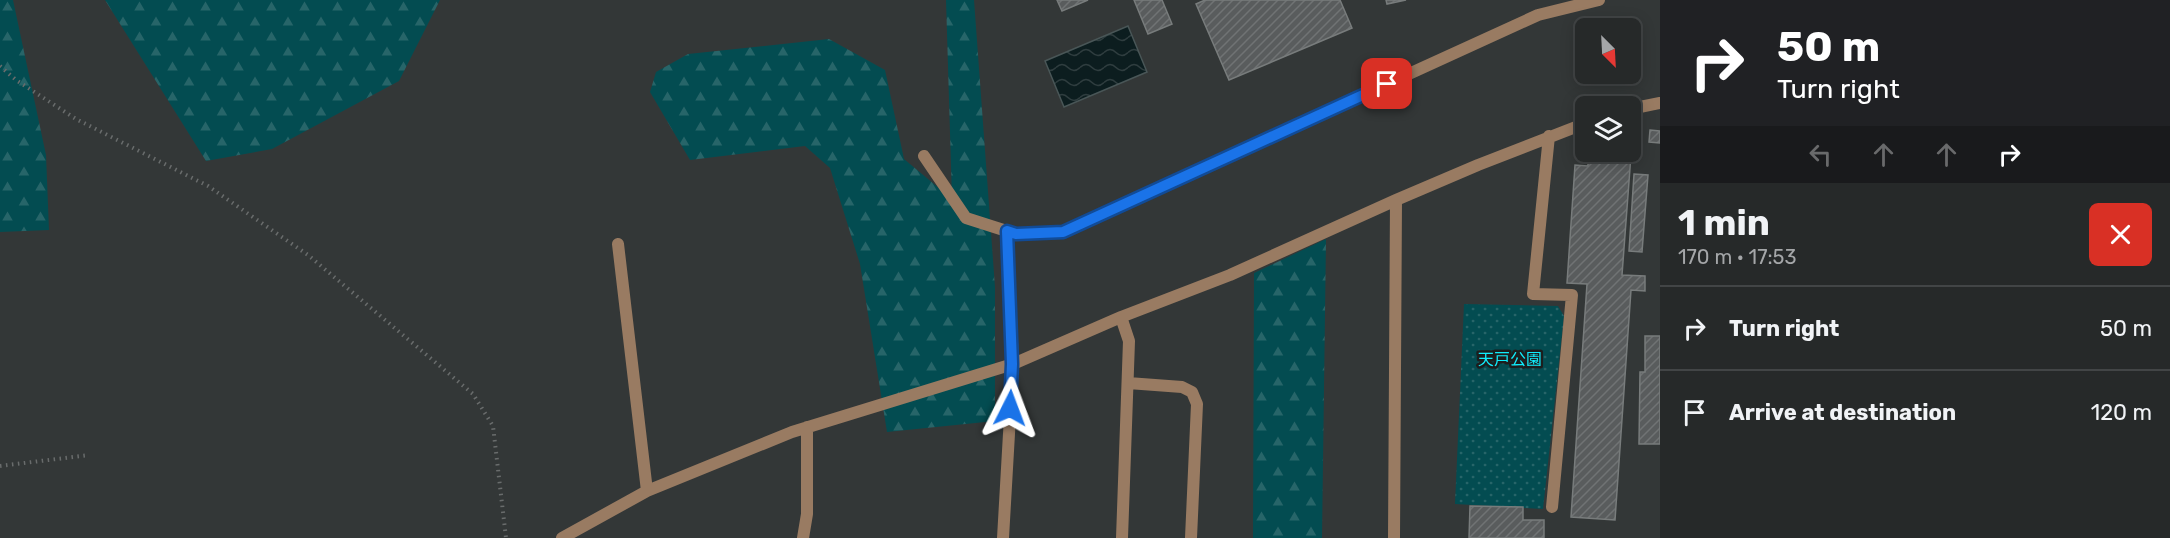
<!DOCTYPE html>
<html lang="en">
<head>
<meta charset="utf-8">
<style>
  :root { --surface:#262929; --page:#2e3131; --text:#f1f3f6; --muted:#a4a6a8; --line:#424546 }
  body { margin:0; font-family:Rubik,"Noto Sans JP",sans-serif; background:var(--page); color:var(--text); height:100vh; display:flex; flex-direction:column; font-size:22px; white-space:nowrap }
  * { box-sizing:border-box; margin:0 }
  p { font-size:20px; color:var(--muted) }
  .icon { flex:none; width:33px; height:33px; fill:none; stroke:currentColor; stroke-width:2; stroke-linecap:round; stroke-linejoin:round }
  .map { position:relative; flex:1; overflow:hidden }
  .panel { display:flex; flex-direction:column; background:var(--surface); width:510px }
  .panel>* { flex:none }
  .banner { background:#202124; color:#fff; overflow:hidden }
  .needle { width:39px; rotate:156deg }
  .tools { position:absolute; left:1575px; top:18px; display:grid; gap:12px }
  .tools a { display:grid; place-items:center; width:66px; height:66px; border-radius:9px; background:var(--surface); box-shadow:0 3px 15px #0003,0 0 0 2px var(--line); font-size:30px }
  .pin { position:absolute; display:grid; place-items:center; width:51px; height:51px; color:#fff; margin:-26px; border-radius:12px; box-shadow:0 3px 9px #0006 }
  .me { position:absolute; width:66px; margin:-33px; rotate:3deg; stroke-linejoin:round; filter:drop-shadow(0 0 4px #0008) }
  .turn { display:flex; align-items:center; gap:21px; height:126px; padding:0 18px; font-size:27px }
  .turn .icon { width:78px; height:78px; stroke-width:2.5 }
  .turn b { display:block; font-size:42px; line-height:51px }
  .lanes { display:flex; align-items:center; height:57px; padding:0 18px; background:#0003; justify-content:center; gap:30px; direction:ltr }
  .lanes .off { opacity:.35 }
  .round { display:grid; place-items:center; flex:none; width:63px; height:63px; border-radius:9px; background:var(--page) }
  .headline { display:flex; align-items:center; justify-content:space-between; height:102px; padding:0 18px }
  h1 { font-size:36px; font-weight:700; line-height:45px }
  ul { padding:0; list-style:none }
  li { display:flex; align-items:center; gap:18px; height:84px; padding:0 18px; border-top:2px solid var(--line) }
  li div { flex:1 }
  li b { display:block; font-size:22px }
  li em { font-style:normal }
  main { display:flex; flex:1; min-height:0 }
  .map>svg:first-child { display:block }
  .grass { fill:url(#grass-dots) }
  .forest { fill:url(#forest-firs) }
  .water { fill:url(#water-waves); stroke:#495657; stroke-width:1.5 }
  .building { fill:url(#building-hatch); stroke:#787c7c; stroke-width:1.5 }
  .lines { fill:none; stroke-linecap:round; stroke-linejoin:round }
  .path { stroke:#696c6c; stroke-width:4; stroke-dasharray:1.5 4.5; stroke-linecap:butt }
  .lane { stroke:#997b62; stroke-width:12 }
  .street { stroke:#997b62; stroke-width:12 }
  .route-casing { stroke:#114b97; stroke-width:15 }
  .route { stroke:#1a73e8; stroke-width:10 }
  .labels { text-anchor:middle; stroke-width:5; stroke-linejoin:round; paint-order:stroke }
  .park-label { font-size:16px; fill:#10ecfb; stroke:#1c1e1e }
</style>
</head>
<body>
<main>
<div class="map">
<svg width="1660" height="538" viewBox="0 0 1660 538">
  <defs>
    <pattern id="grass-dots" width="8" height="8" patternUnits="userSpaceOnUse" patternTransform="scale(1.5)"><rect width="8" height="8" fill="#034c51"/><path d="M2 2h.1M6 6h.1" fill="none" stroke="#276569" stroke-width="1.8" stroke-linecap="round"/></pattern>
    <pattern id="forest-firs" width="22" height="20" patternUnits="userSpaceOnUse" patternTransform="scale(1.5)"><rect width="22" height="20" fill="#034c51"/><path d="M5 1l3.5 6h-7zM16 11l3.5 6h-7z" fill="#276569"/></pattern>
    <pattern id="water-waves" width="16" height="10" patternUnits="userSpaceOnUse" patternTransform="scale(1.5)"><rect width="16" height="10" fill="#0c1d1f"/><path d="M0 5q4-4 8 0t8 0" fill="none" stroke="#2f3d3f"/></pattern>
    <pattern id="building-hatch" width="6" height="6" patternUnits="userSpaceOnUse" patternTransform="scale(1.5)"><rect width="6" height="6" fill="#595c5d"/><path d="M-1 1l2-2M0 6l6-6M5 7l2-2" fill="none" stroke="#707374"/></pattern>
  </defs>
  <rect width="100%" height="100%" fill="#333737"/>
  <path class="grass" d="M 1464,304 L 1558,306 L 1564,316 L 1543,509 L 1455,504 Z"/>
  <path class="forest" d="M 0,0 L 13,0 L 46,155 L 49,230 L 0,232 Z
    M 105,0 L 440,0 L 399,81 L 272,149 L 206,161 Z
    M 946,0 L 974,0 L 995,287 L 995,421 L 887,432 L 860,264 L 830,168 L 805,146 L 690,160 L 650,92 L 656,72 L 688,54 L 829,39 L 885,70 L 904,159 L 952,199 Z
    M 1326,239 L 1322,538 L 1253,538 L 1254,273 Z"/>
  <path class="water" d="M 1128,26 L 1147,72 L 1064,107 L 1045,61 Z"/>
  <path class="building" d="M 1057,0 L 1088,0 L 1062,11 Z
    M 1134,0 L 1162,0 L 1172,24 L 1148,34 Z
    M 1205,0 L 1340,0 L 1352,28 L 1229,80 L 1196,4 Z
    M 1386,0 L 1406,0 L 1387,4 Z
    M 1650,130 L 1660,131 L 1660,143 L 1649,142 Z
    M 1615,154 L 1631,155 L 1622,275 L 1645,276 L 1645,291 L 1631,290 L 1615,520 L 1571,517 L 1587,284 L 1567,283 L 1575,165 L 1588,166 L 1588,158 L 1615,160 Z
    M 1634,174 L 1648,175 L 1642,252 L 1629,251 Z
    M 1645,336 L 1660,336 L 1660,444 L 1639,444 L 1640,372 L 1645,372 Z
    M 1470,506 L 1523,507 L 1523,520 L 1544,520 L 1544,538 L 1469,538 Z"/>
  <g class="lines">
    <path class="path" d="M 0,66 L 16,80 L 76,119 L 208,186 L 308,255 L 473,394 L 493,426 L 506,538
      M 0,466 L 89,455"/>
    <path class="lane" d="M 924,156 L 966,218 L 1016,234 L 1063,232 L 1538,15 L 1599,0
      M 1003,538 L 1013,364 L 1007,231"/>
    <path class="street" d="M 1630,109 L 1660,103
      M 1549,136 L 1533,294 L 1572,295 L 1552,507
      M 618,244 L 647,491
      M 1121,317 L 1129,341 L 1122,538
      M 1128,383 L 1182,387 L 1192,392 L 1197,404 L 1191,538
      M 562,538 L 647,491 L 792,432 L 1013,364 L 1121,317 L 1230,275 L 1396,200 L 1478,165 L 1586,123
      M 803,538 L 807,514 L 807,427
      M 1394,538 L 1396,200"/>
  </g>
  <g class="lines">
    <defs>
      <path id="route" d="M 1010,408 L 1012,364 L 1007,231 L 1016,234 L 1063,232 L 1387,84"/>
    </defs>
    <use href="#route" class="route-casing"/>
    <use href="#route" class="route"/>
  </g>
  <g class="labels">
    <g class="park-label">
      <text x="1510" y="365">天戸公園</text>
    </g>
  </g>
</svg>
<div class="tools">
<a><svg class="needle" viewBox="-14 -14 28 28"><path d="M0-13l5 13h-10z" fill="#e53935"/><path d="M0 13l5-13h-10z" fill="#a4a6a8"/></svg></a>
<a><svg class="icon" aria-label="layers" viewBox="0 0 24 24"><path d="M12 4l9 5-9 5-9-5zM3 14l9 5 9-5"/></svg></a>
</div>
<div class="pin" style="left:1387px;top:84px;background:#d93025"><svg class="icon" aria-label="arrive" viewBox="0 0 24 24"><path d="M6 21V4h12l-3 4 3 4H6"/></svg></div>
<svg class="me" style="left:1010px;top:408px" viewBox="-20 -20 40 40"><path d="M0-17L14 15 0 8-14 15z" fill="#1a73e8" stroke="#fff" stroke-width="4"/></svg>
</div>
<section class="panel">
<div class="banner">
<div class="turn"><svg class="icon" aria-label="right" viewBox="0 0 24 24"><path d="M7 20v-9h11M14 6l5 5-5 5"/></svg><div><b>50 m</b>Turn right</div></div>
<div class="lanes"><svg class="icon off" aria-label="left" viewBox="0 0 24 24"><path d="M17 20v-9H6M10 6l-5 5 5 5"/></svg><svg class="icon off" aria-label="ahead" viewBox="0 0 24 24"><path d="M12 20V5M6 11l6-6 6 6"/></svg><svg class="icon off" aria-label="ahead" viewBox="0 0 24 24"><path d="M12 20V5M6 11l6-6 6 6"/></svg><svg class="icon" aria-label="right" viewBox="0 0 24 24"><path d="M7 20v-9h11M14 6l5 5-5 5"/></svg></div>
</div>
<div class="headline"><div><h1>1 min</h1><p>170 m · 17:53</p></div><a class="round" style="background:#d93025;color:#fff"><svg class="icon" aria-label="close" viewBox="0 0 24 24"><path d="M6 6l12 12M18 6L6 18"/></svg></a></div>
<ul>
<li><svg class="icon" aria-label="right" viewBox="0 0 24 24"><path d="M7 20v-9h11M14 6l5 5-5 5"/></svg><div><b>Turn right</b></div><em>50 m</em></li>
<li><svg class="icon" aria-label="arrive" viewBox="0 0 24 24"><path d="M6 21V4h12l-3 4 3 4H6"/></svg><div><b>Arrive at destination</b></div><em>120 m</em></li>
</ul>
</section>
</main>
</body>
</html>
